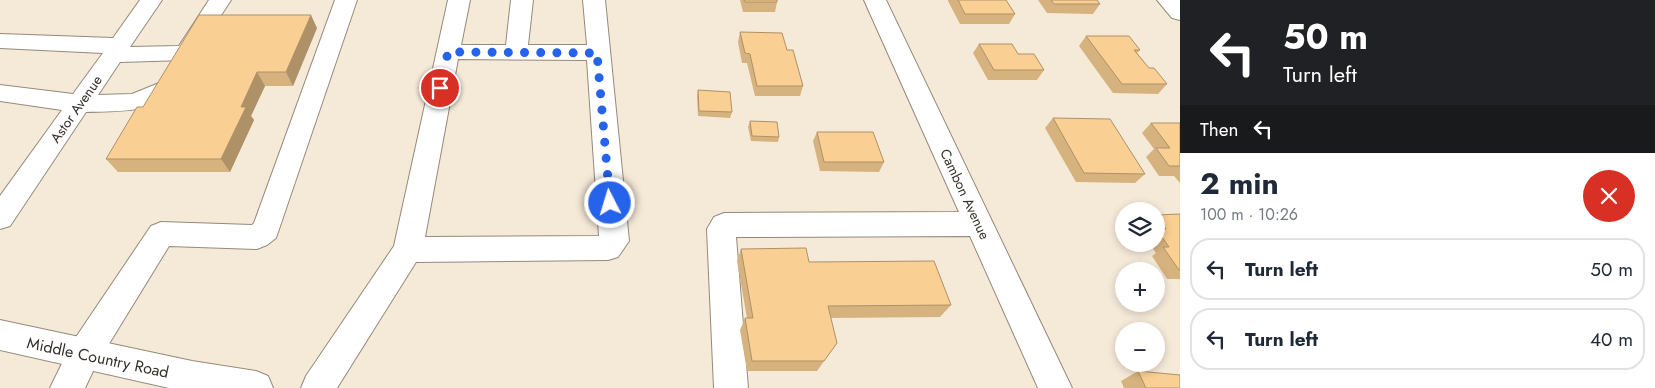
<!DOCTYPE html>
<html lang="en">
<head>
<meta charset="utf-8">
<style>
  :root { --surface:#fff; --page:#f6f6f7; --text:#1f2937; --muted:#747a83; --line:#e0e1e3 }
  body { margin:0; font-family:Jost,sans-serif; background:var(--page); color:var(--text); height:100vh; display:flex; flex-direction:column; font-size:19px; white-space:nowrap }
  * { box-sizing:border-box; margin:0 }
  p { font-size:16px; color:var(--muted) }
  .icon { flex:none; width:28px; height:28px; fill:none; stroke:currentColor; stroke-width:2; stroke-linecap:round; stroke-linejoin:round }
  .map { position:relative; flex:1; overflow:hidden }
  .side { display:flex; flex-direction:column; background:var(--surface); width:475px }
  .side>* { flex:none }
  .banner { background:#202124; color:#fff; overflow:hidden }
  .controls { position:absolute; left:1115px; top:202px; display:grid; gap:10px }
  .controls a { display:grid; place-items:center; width:50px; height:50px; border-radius:50%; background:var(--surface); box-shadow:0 2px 8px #0003; font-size:25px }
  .pin { position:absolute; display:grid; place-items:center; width:42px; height:42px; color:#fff; margin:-21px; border:2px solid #fff; border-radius:50%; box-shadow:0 1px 5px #0007 }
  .me { position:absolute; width:55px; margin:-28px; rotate:355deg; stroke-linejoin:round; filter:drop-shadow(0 0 4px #0008) }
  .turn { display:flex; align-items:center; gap:18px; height:105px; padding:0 20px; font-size:22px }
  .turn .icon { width:65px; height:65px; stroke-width:2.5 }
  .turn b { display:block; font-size:35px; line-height:42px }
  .then { display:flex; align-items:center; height:48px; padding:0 20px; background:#0003; gap:10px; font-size:19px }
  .round { display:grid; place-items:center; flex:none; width:52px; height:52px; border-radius:26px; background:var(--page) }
  .headline { display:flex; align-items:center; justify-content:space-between; height:85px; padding:0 20px }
  h1 { font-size:30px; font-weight:700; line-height:38px }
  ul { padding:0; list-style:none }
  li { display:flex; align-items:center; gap:15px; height:62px; margin:0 10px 8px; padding:0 10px; border:2px solid var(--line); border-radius:20px }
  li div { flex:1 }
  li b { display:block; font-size:19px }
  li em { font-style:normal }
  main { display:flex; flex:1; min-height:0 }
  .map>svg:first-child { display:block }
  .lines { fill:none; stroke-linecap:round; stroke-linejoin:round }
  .minor-casing { stroke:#958a7a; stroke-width:2 }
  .major-casing { stroke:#958a7a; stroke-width:2 }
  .minor { fill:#fff; fill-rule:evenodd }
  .major { fill:#fff; fill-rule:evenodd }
  .wall { fill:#d6b27e }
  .shaded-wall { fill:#ae9167 }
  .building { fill:#f9cf93; stroke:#ae9167 }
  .route { stroke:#2563eb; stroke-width:9; stroke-dasharray:0 16.2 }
  .labels { text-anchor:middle; stroke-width:5; stroke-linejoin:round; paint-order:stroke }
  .street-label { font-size:14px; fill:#36312b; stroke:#fff }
  .near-street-label { font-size:16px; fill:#36312b; stroke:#fff }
</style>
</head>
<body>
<main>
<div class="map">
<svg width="1180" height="388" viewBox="0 0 1180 388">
  <rect width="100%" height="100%" fill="#f5e9d8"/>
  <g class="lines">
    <defs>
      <path id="minor" d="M 140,0 L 162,0 L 130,47 L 179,46 L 209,0 L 231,0 L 193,58 L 185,60 L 120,62 L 98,95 L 132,94 L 159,83 L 168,85 L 171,91 C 157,114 110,111 86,112 L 10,226 L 0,229 L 0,196 L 62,110 L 0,101 L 0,85 L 73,94 L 103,53 L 0,48 L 0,34 L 113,38 Z
        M 335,0 L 357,0 L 276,238 L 267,245 L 257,249 L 169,246 L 96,365 L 85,388 L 50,388 L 72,343 L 151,226 L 161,222 L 252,225 L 254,223 Z
        M 448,0 L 470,0 L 461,45 L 506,45 L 511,0 L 533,0 L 528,45 L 587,45 L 583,0 L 605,0 L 629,241 L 618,257 L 608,260 L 416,262 L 337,388 L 301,388 L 306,376 L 394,246 ZM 458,59 L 587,60 L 599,236 L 425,237 Z
        M 864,0 L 886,0 L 1072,388 L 1038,388 L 970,236 L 736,237 L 748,388 L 714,388 L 707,229 L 714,217 L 724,213 L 959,212 Z
        M 1157,0 L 1180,0 L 1180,20 L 1172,18 Z"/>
      <path id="major" d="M 0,320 L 192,361 L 256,371 L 268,376 L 273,388 L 169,388 L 0,350 Z"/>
    </defs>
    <use href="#minor" class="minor-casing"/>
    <use href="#major" class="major-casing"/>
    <use href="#minor" class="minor"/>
    <use href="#major" class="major"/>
  </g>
  <path class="wall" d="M 740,0 L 777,0 L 777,2 L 775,12 L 743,12 Z
    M 948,0 L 1006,0 L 1015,14 L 1009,24 L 960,24 L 948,1 Z
    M 1038,0 L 1097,0 L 1100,4 L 1093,14 L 1047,13 Z
    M 317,28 L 293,86 L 265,86 L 251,116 L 254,120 L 230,172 L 118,172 L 106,159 Z
    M 740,32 L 787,50 L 803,86 L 800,96 L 755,96 L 747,63 L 742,63 L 738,42 Z
    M 1086,36 L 1140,50 L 1137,53 L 1149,68 L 1167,84 L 1158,94 L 1113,93 L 1079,46 Z
    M 979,44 L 1018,54 L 1044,70 L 1037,80 L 988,80 L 973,53 Z
    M 698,90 L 732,112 L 730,118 L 698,116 L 697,96 Z
    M 1053,118 L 1145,174 L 1135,183 L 1076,182 L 1045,128 Z
    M 750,121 L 779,137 L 778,142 L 751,141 L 748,127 Z
    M 1151,123 L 1180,123 L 1180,183 L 1174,176 L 1159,176 L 1146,157 L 1154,149 L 1142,133 Z
    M 817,132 L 884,162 L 879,172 L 820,171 L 813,141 Z
    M 1180,214 L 1180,279 L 1167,279 L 1152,256 L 1156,253 L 1150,244 L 1156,244 L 1156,215 Z
    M 741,249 L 809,262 L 951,305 L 940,317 L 830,318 L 837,343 L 817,371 L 747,371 L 740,330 L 745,318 L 747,318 L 737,261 Z
    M 1138,371 L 1180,388 L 1124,388 L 1121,381 Z"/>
  <path class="shaded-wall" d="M 311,15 L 317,28 L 293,86 L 286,72 Z
    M 257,72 L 265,86 L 251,116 L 254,120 L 230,172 L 221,159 L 241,107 Z"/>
  <path class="building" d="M 744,0 L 777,0 L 777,2 L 745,2 Z
    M 958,0 L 1006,0 L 1015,14 L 965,14 Z
    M 1051,0 L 1097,0 L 1100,4 L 1054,4 Z
    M 199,15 L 311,15 L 286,72 L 257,72 L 241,107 L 246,107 L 221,159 L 106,159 L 137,107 L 143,107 Z
    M 740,32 L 782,33 L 787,50 L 793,50 L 803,86 L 757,86 L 750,54 L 745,53 Z
    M 1086,36 L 1129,36 L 1140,50 L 1134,50 L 1149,68 L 1154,68 L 1167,84 L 1122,84 Z
    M 979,44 L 1012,44 L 1018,54 L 1034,54 L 1044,70 L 994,70 Z
    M 698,90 L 730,92 L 732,112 L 699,111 Z
    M 1053,118 L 1110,119 L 1145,174 L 1084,173 Z
    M 750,121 L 777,122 L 779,137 L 752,136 Z
    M 1151,123 L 1180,123 L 1180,166 L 1169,166 L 1156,148 L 1170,148 Z
    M 817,132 L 873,132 L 884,162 L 824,162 Z
    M 1180,214 L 1180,270 L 1179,270 L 1163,247 L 1169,247 L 1157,230 L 1166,229 L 1156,215 Z
    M 806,248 L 809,262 L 934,261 L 951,305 L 828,306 L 837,343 L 824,361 L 752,361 L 745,318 L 753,318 L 741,249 Z
    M 1138,371 L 1180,375 L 1180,388 L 1146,388 Z"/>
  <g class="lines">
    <path class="route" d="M 440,88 L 448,52 L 597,53 L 610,203"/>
  </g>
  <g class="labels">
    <g class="street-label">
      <text transform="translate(76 109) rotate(-55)" y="5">Astor Avenue</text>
      <text transform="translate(965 194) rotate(65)" y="5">Cambon Avenue</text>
    </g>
    <g class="near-street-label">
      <text transform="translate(98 357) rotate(12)" y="6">Middle Country Road</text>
    </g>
  </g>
</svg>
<div class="controls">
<a><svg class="icon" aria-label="layers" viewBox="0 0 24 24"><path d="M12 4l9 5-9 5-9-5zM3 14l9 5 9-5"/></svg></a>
<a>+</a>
<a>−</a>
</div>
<div class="pin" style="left:440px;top:88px;background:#d93025"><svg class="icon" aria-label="arrive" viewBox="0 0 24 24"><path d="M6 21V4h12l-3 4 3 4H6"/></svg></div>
<svg class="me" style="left:610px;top:203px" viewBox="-20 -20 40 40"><circle r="17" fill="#2563eb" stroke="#fff" stroke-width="3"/><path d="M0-11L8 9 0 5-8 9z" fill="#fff"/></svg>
</div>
<section class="side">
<div class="banner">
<div class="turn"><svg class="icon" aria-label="left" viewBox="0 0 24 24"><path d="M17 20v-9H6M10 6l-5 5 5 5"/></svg><div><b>50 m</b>Turn left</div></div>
<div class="then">Then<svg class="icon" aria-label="left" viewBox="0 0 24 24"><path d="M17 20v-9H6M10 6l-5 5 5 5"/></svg></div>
</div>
<div class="headline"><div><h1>2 min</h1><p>100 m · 10:26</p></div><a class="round" style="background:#d93025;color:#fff"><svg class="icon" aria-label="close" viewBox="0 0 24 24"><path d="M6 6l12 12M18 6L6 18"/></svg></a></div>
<ul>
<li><svg class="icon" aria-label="left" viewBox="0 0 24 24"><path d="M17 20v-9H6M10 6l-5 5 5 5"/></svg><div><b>Turn left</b></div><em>50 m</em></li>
<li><svg class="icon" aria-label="left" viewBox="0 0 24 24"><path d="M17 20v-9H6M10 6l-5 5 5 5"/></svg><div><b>Turn left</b></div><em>40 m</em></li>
</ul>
</section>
</main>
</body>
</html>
